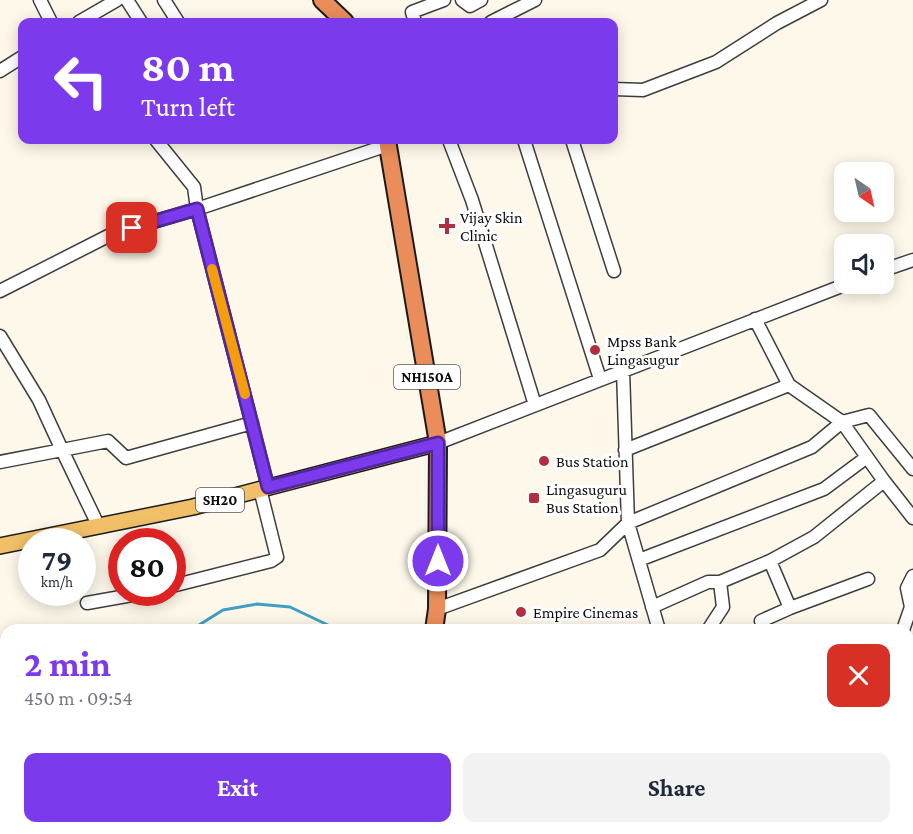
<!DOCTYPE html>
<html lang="en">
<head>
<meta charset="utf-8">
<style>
  :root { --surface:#fff; --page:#f2f2f3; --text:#1f2937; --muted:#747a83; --accent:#7c3aed }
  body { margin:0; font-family:"Crimson Pro",serif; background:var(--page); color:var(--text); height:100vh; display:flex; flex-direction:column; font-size:22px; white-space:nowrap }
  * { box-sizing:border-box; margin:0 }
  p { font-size:20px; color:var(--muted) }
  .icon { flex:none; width:33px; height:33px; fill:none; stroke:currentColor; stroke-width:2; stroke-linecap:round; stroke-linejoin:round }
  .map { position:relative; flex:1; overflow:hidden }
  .side { position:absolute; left:0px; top:624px; width:914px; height:210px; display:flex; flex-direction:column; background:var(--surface); border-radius:18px 18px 0 0; box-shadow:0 3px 15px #0003 }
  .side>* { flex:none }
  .banner { position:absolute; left:18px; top:18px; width:600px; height:126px; border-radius:12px; box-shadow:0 3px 15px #0003; background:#7c3aed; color:#fff; overflow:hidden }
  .needle { width:39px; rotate:146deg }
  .tools { position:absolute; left:834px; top:162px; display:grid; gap:12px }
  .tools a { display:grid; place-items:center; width:60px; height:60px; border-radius:12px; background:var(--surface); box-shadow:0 3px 15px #0003; font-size:30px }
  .speed { position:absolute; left:18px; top:528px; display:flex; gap:12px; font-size:30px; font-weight:700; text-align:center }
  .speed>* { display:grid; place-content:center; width:78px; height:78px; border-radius:50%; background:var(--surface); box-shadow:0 3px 15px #0003; line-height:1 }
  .speed small { font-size:15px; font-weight:400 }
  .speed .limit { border:9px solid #d22; background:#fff; color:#111 }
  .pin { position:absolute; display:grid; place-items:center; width:51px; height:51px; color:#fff; margin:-26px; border-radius:12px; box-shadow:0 3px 9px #0006 }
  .me { position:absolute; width:66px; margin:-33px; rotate:0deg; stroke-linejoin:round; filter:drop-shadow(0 0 4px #0008) }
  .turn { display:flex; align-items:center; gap:21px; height:126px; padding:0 24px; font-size:27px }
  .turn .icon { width:78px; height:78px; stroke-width:2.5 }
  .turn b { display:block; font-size:42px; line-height:51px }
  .round { display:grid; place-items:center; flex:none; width:63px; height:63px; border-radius:12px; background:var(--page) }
  .head { display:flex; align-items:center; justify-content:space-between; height:102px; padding:0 24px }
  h1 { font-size:36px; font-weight:700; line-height:45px; color:var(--accent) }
  .button { display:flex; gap:12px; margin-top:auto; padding:12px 24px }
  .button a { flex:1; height:69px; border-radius:12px; background:var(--accent); color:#fff; font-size:24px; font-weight:700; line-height:69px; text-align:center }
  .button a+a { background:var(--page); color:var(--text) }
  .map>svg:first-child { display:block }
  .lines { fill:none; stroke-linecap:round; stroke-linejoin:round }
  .stream { stroke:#3e9ec4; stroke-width:3 }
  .minor-casing { stroke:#3e3e3e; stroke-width:15 }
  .major-casing { stroke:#1c1c1c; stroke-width:18 }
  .highway-casing { stroke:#1c1c1c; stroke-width:20 }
  .minor { stroke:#fff; stroke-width:12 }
  .major { stroke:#f0bf68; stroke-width:15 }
  .highway { stroke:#eb8c5b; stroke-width:16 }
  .route-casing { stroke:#51269a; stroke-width:15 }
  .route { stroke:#7c3aed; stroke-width:10 }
  .slow { stroke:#f59e0b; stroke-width:10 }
  .poi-dot { fill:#b22c42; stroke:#fff; stroke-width:2 }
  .labels { text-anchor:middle; stroke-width:6; stroke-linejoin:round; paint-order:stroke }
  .shield { fill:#fff; stroke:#545454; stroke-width:1.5 }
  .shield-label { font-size:15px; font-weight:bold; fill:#0b0b0b }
  .poi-label { font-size:16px; fill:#0b0b0b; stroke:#fff; text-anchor:start }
</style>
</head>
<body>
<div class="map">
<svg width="913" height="834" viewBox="0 0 913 834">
  <rect width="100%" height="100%" fill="#fef8ea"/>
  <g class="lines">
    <path class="stream" d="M 191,630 L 223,610 L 257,604 L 290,607 L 330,626 L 353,630
      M 0,667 L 6,665
      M 908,682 L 913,683"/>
    <defs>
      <path id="minor" d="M 40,0 L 51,22
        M 127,0 L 141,22
        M 164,0 L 178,22
        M 462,0 L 470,6 L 481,0
        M 79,22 L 117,0
        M 415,22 L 412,12 L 444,0
        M 491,22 L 535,0
        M 0,71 L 22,57
        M 614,89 L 643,90 L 716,62 L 777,23 L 821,0
        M 449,140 L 472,200 L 535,405
        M 524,140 L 600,379
        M 572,140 L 614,271
        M 884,270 L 913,260
        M 0,291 L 112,234 L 197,209 L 194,187 L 156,140
        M 755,319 L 789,385 L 842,422 L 869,415 L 913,469
        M 0,336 L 39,400 L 62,450 L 108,441 L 126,458 L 252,423
        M 438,443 L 847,284
        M 625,450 L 789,385
        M 0,462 L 62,450 L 99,527
        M 884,481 L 913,518
        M 268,487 L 197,209 L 388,145
        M 639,560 L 824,489 L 867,457
        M 770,561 L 790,608 L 868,579
        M 172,586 L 271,561 L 277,557 L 260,489
        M 87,603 L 149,592
        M 652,607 L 708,582 L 720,582 L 770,561 L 814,537 L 884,481 L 842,422 L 812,447 L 628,523 L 659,630
        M 437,609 L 600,550 L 628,523 L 623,370
        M 761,621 L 790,608
        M 708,630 L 723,607 L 720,582
        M 903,630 L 911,607 L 907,588 L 913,576
        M 908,799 L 913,807
        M 678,828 L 681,834
        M 821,828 L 824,834
        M 493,834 L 493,828
        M 689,834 L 698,828
        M 781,834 L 790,828"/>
      <path id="major" d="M 0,546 L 193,507 L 438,443"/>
      <path id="highway" d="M 322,0 L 345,22
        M 387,140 L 438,443 L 437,609 L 434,630
        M 432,834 L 432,828"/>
    </defs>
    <use href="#minor" class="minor-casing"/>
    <use href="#major" class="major-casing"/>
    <use href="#highway" class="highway-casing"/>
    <use href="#minor" class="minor"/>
    <use href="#major" class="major"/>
    <use href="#highway" class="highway"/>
  </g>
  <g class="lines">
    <defs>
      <path id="route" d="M 132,228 L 197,209 L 268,487 L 438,443 L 438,561"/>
    </defs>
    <use href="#route" class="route-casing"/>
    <use href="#route" class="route"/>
    <path class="slow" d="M 212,269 L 245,394"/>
  </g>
  <g class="poi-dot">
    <path d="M444 217h6v6h6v6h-6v6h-6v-6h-6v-6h6z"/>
    <circle cx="595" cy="350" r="6"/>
    <circle cx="544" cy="461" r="6"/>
    <rect x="528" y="492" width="12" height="12" rx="3"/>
    <circle cx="521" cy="612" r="6"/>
  </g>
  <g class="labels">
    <g class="shield">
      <rect x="394" y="365" width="66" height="24" rx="4.5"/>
      <rect x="196" y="488" width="48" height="24" rx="4.5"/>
    </g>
    <g class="shield-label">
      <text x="427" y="382">NH150A</text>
      <text x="220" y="505">SH20</text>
    </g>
    <g class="poi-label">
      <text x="460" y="223">Vijay Skin<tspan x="460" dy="18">Clinic</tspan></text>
      <text x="607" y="347">Mpss Bank<tspan x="607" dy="18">Lingasugur</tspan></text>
      <text x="556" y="467">Bus Station</text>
      <text x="546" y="495">Lingasuguru<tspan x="546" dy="18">Bus Station</tspan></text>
      <text x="533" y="618">Empire Cinemas</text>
    </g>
  </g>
</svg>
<div class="tools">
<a><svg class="needle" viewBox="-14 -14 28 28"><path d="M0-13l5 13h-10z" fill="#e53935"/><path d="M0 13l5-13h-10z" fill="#747a83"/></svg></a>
<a><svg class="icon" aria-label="sound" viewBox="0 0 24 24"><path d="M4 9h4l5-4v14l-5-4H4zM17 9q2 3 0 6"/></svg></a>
</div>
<div class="speed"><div>79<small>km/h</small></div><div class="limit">80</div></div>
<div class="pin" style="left:132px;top:228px;background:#d93025"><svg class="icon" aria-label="arrive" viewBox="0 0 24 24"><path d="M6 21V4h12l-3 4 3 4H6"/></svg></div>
<svg class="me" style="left:438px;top:561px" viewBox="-20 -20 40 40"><circle r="17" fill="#7c3aed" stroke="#fff" stroke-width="3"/><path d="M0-11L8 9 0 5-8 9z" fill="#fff"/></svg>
<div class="banner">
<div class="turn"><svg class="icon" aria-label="left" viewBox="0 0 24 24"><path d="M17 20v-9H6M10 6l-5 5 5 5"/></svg><div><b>80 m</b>Turn left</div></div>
</div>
<section class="side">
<div class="head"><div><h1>2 min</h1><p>450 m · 09:54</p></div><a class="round" style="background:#d93025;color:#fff"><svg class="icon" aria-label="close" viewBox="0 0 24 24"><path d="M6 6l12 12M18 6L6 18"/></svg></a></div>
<div class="button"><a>Exit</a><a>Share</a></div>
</section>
</div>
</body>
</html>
